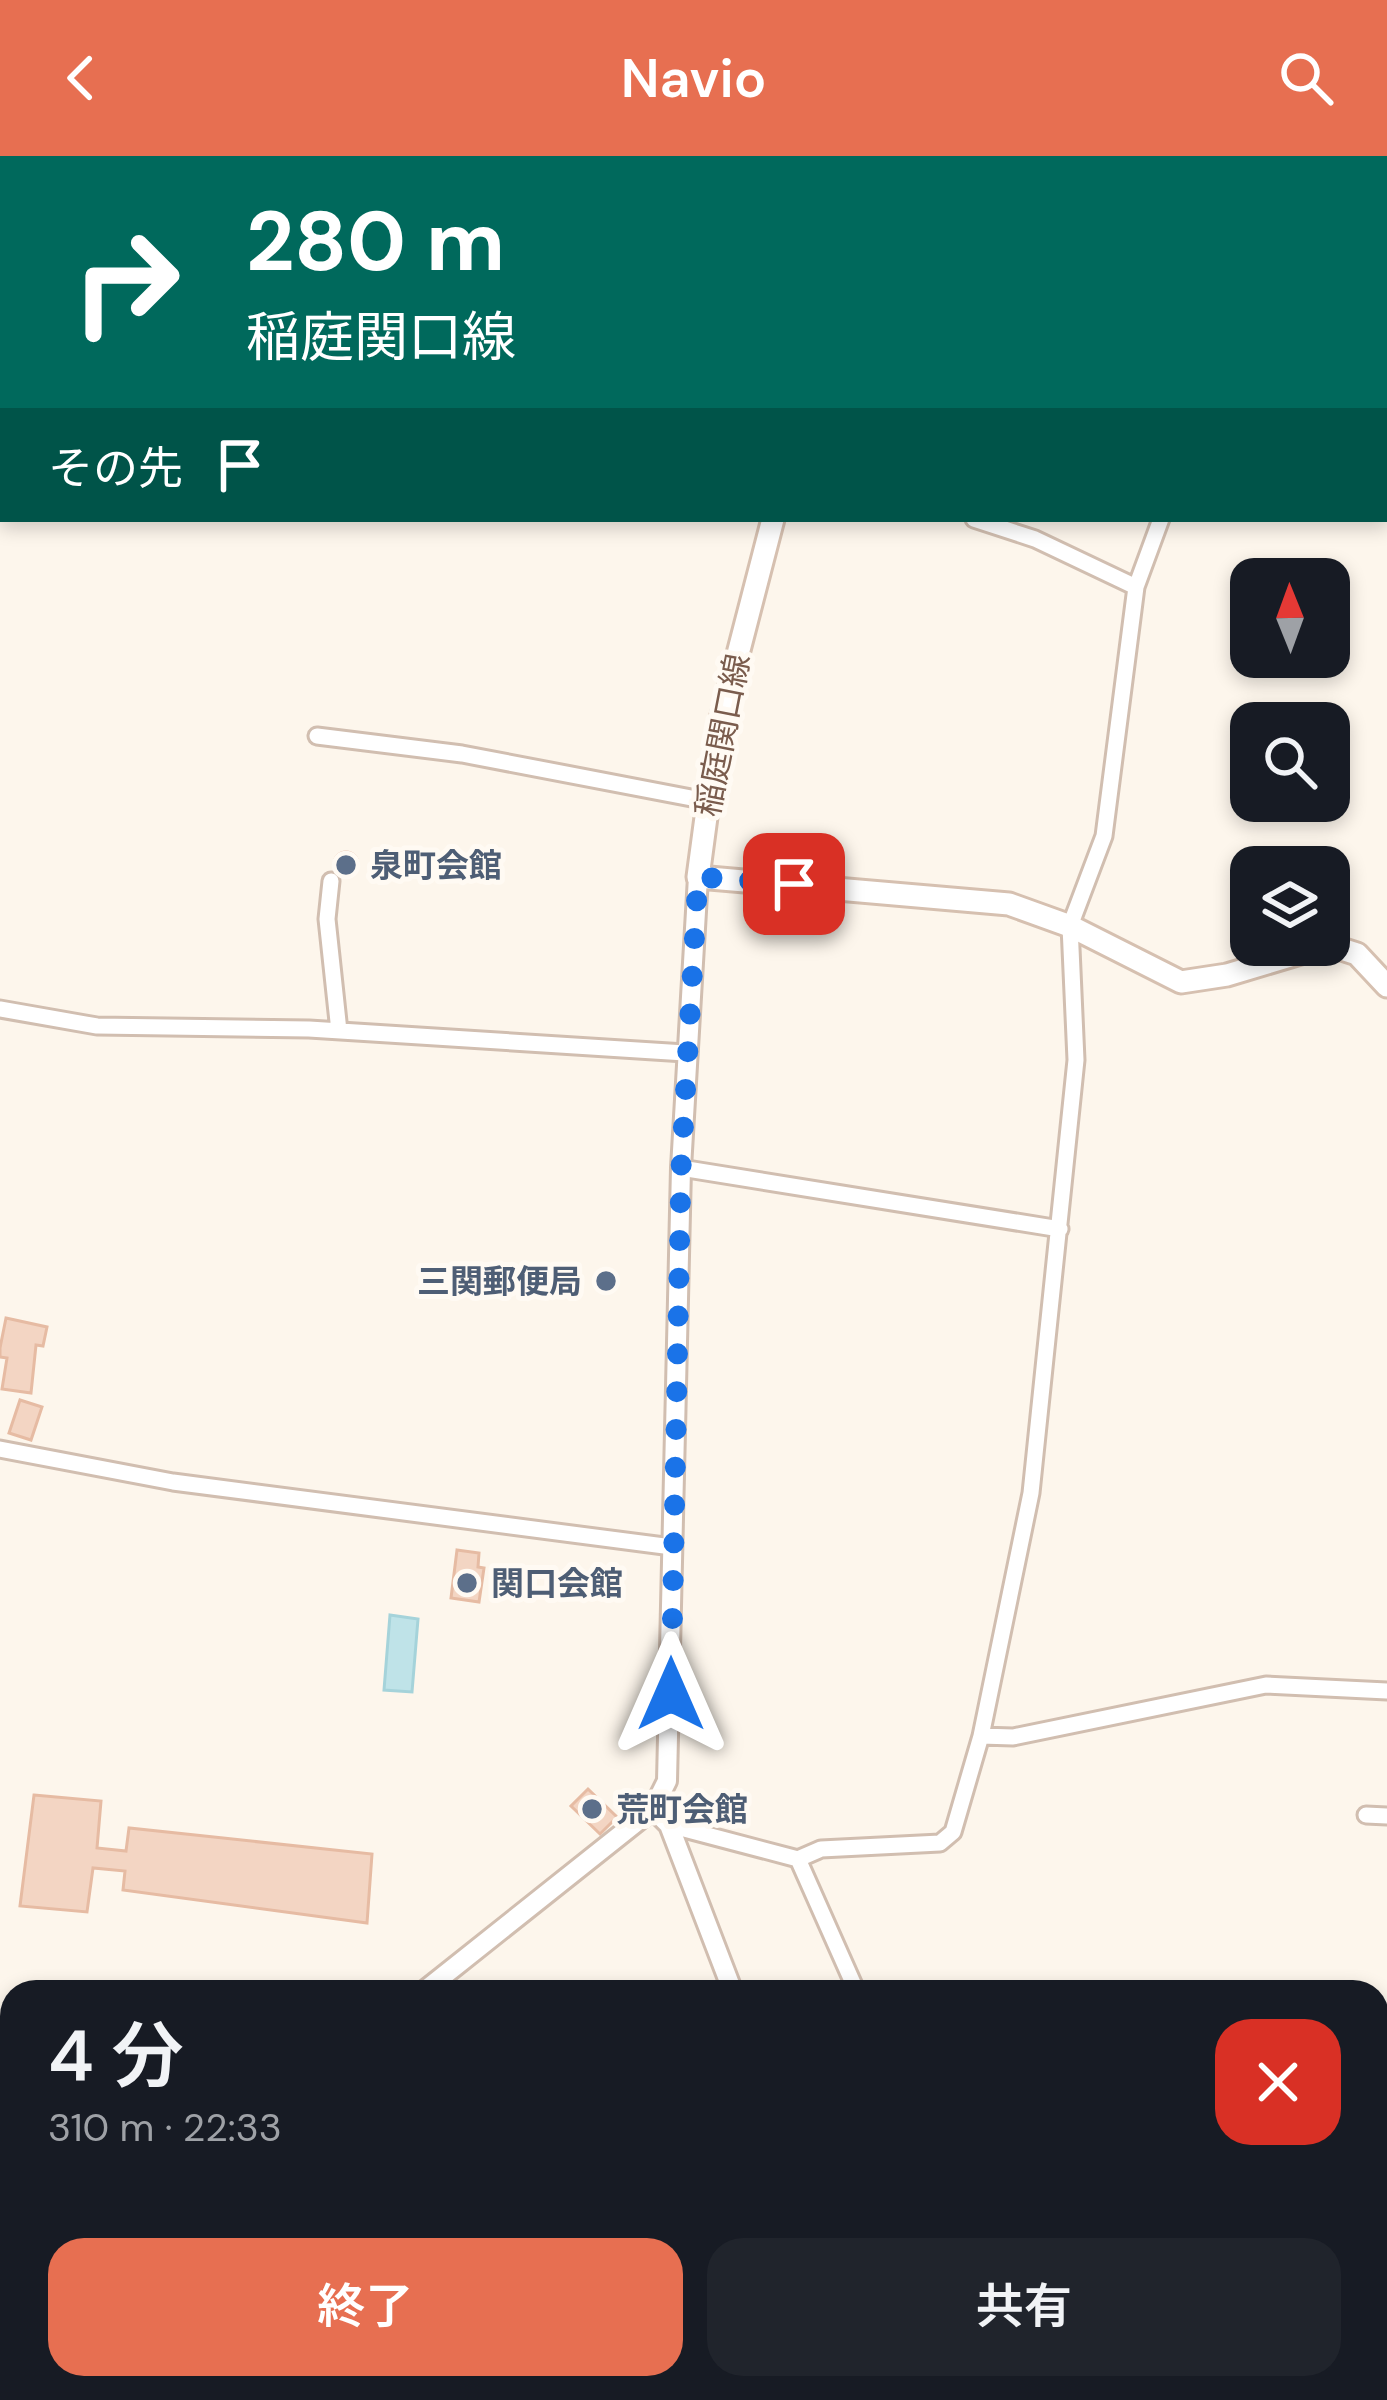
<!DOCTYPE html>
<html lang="ja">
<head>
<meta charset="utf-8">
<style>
  :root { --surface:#171b24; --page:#20242c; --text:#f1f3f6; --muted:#9ea1a6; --accent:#e76f51 }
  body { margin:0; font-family:"DM Sans","Noto Sans JP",sans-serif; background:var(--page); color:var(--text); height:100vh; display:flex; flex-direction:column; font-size:45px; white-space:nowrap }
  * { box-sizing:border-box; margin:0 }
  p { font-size:39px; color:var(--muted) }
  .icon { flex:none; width:66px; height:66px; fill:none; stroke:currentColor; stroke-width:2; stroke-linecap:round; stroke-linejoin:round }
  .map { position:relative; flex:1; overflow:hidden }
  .details { position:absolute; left:0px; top:1824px; width:1389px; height:420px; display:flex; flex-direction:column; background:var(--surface); border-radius:36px 36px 0 0; box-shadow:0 6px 18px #0003 }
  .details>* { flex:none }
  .guide { position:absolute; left:0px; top:0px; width:1389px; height:366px; box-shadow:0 6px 18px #0003; background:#00695c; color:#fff; overflow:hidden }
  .needle { width:78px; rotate:359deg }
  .fabs { position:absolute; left:1230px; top:402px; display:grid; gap:24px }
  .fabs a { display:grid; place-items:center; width:120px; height:120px; border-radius:24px; background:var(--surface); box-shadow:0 6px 18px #0003; font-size:60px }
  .pin { position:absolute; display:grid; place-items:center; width:102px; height:102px; color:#fff; margin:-51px; border-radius:24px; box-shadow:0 6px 18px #0006 }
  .me { position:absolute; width:132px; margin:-66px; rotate:0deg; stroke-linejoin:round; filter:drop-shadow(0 0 9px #0008) }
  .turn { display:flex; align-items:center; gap:42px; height:252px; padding:0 48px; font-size:54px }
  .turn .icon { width:156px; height:156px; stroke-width:2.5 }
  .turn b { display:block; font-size:84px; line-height:102px }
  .then { display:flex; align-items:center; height:114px; padding:0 48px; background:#0003; gap:24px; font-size:45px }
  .round { display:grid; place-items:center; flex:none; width:126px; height:126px; border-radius:36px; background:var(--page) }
  .head { display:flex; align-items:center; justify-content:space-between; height:204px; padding:0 48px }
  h1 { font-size:72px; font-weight:600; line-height:90px }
  .action { display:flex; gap:24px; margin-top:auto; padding:24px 48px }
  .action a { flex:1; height:138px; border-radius:36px; background:var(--accent); color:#fff; font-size:48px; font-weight:600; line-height:138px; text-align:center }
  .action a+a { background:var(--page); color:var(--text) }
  header { display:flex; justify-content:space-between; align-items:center; height:156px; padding:0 48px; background:var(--accent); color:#fff; font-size:54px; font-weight:600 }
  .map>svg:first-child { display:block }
  .water { fill:#bfe3e8; stroke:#a5d3da; stroke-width:3 }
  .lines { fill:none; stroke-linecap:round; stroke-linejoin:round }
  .river { stroke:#bfe3e8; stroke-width:36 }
  .building { fill:#f3d5c3; stroke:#e6bba3; stroke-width:3 }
  .minor-casing { stroke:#d1beb0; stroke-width:21 }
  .tertiary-casing { stroke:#d1beb0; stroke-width:24 }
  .secondary-casing { stroke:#d6c0b0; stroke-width:27 }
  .path { stroke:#d9b8a5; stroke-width:3; stroke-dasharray:3 9; stroke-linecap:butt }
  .minor { stroke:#fff; stroke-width:15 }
  .tertiary { stroke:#fff; stroke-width:18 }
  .secondary { stroke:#fff; stroke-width:21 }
  .route { stroke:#1a73e8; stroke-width:21; stroke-dasharray:0 37.8 }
  .service-dot { fill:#5c6f8a; stroke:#fffaf3; stroke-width:4.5 }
  .labels { text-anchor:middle; stroke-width:10; stroke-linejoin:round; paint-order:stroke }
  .street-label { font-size:33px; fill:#7a5c4d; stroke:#fffaf3 }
  .service-label { font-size:33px; font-weight:bold; fill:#4e5e75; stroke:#fffaf3; text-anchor:start }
</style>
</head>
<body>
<header><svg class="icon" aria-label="back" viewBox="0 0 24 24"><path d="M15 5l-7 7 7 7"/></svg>Navio<svg class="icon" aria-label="search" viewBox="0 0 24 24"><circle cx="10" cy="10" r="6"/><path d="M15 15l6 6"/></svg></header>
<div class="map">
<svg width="1387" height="2244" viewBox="0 0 1387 2244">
  <rect width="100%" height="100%" fill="#fdf6ec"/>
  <path class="water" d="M 390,1459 L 418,1463 L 412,1536 L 384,1534 Z"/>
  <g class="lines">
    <path class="river" d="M 1377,1866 L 1387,1866
      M 673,2244 L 677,2232"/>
  </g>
  <path class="building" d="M334 708a12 12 0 1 1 24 0a12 12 0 1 1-24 0Z
    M 6,1162 L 47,1171 L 43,1190 L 36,1189 L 31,1237 L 2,1233 L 7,1202 L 0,1201 L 0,1192 Z
    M 20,1244 L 42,1251 L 31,1284 L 9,1277 Z
    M 457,1394 L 479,1397 L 478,1411 L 484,1412 L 479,1446 L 451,1442 Z
    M 588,1633 L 617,1661 L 600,1678 L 571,1650 Z
    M 34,1639 L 101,1645 L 97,1692 L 126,1695 L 129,1672 L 372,1698 L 367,1767 L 123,1734 L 125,1715 L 93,1712 L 87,1756 L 20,1750 Z"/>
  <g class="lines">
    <defs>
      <path id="minor" d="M 727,0 L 727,3
        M 1244,0 L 1244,3
        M 974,363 L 1035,383 L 1136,431
        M 317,580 L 462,598 L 707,645
        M 331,725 L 327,763 L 339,875
        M 0,853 L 97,870 L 309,873 L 685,897
        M 681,1012 L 1060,1073
        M 0,1293 L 173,1326 L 672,1391
        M 981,1580 L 1013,1581 L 1266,1529 L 1387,1535
        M 1366,1659 L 1387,1660
        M 669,1669 L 798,1703 L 821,1693 L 940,1687 L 953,1676 L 981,1580 L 1031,1337 L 1076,904 L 1070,770 L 1104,680 L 1136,431 L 1161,363
        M 798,1703 L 857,1836
        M 1051,2244 L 1053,2232"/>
      <path id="tertiary" d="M 653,1653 L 669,1669 L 733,1836
        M 423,1836 L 653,1653 L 667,1625 L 681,1012 L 698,721
        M 0,2192 L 12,2181
        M 821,2244 L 822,2232"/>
      <path id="secondary" d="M 862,3 L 863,0
        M 773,363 L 717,579 L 698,721 L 1009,748 L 1070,770 L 1181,826 L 1227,819 L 1327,789
        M 1329,789 L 1357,798 L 1387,830"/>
    </defs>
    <use href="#minor" class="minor-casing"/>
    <use href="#tertiary" class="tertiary-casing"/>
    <use href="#secondary" class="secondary-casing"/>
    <path class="path" d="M 1342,0 L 1364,3
      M 1386,11 L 1387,11
      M 1386,340 L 1387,340"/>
    <use href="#minor" class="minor"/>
    <use href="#tertiary" class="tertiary"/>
    <use href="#secondary" class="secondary"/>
  </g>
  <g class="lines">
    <path class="route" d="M 671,1538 L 681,1012 L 698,721 L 794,728"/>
  </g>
  <g class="service-dot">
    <circle cx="346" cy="709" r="12"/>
    <circle cx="606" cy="1125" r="12"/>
    <circle cx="467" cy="1427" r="12"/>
    <circle cx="592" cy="1653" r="12"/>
  </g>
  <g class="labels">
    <g class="street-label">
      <text transform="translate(722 579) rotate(-79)" y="12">稲庭関口線</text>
    </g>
    <g class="service-label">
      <text x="370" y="721">泉町会館</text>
      <text x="582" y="1137" text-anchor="end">三関郵便局</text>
      <text x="491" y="1439">関口会館</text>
      <text x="616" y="1665">荒町会館</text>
    </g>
  </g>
</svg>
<div class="fabs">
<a><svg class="needle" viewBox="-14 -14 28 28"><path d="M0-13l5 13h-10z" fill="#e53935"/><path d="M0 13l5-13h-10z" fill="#9ea1a6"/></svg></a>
<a><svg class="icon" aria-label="search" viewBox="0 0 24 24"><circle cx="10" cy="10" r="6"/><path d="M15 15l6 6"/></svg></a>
<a><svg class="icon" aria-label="layers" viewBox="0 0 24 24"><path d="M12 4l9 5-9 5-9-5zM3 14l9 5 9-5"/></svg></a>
</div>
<div class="pin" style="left:794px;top:728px;background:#d93025"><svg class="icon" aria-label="arrive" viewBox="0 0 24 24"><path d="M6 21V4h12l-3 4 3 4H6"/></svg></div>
<svg class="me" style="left:671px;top:1538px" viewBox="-20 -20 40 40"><path d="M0-17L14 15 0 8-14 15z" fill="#1a73e8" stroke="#fff" stroke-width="4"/></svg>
<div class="guide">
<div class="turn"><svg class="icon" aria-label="right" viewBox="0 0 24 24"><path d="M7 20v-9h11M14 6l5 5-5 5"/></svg><div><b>280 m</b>稲庭関口線</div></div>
<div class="then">その先<svg class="icon" aria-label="arrive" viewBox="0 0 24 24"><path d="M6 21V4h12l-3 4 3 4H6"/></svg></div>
</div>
<section class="details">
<div class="head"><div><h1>4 分</h1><p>310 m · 22:33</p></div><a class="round" style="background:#d93025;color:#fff"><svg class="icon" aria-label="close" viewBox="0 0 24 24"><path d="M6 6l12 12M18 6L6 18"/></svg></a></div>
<div class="action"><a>終了</a><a>共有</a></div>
</section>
</div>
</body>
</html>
